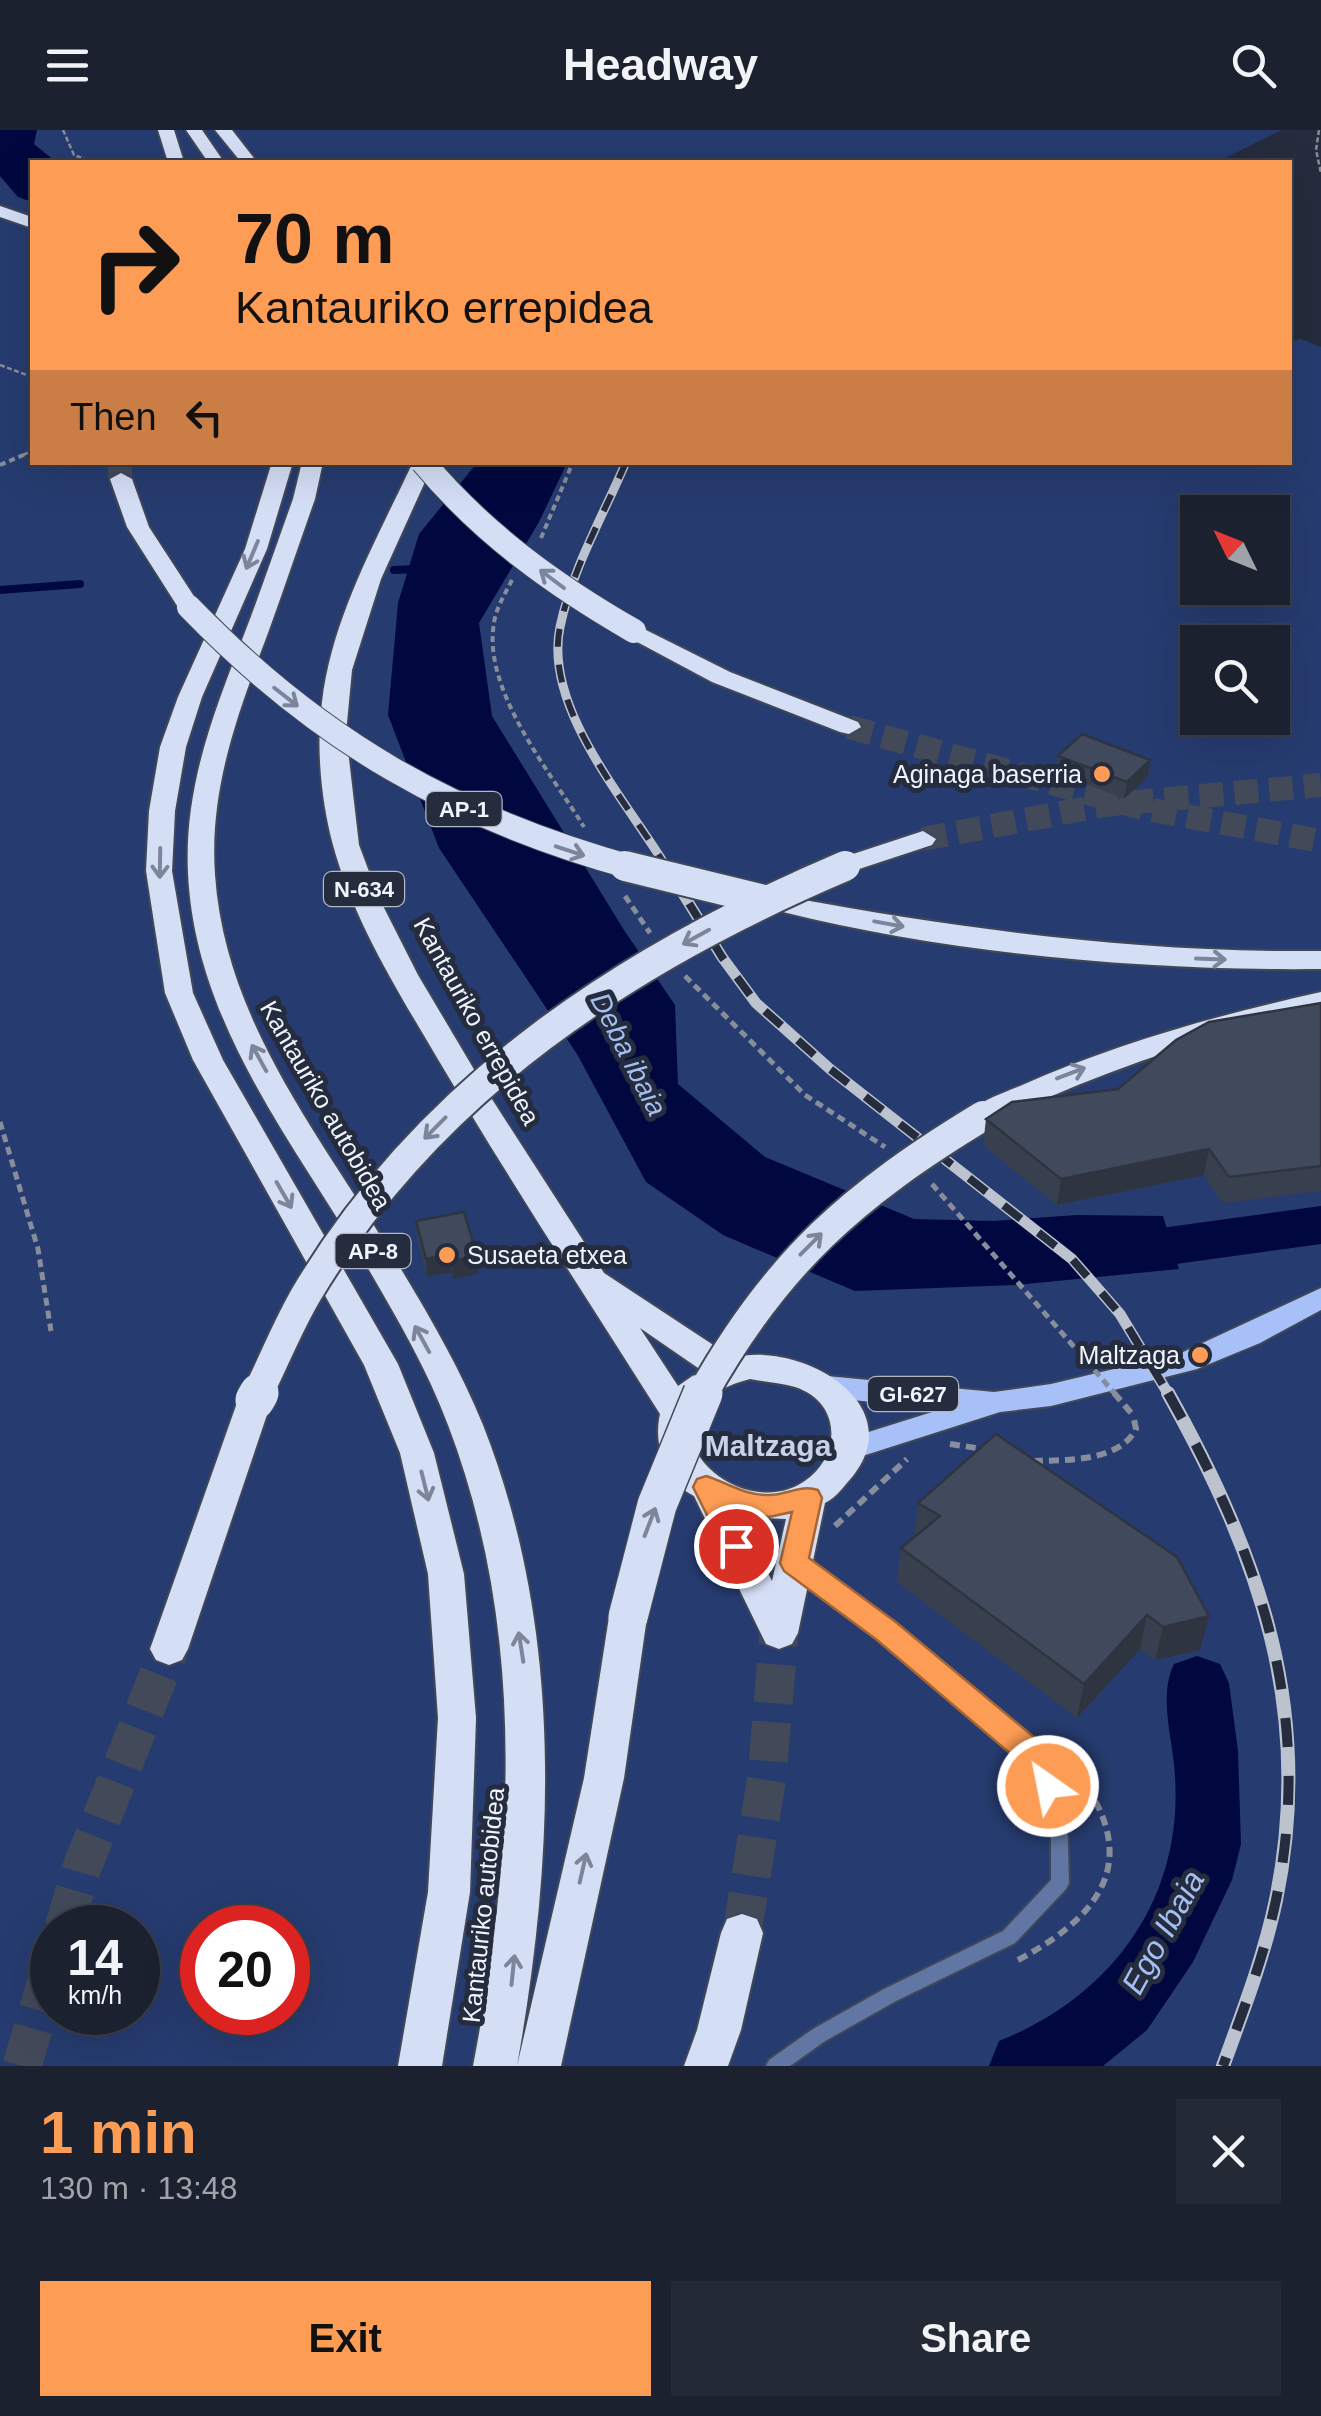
<!DOCTYPE html>
<html lang="en">
<head>
<meta charset="utf-8">
<style>
  :root { --surface:#1b212e; --page:#242936; --text:#f1f3f6; --muted:#a0a3aa; --line:#393e4a; --accent:#fd9d55 }
  body { margin:0; font-family:Arial,sans-serif; background:var(--page); color:var(--text); height:100vh; display:flex; flex-direction:column; font-size:38px; white-space:nowrap }
  * { box-sizing:border-box; margin:0 }
  p { font-size:32px; color:var(--muted) }
  .icon { flex:none; width:55px; height:55px; fill:none; stroke:currentColor; stroke-width:2; stroke-linecap:round; stroke-linejoin:round }
  .map { position:relative; height:1936px; overflow:hidden }
  .sheet { display:flex; flex-direction:column; background:var(--surface); flex:1 }
  .sheet>* { flex:none }
  .guide { position:absolute; left:30px; top:30px; width:1262px; height:305px; border-radius:0px; box-shadow:0 10px 40px #0002,0 0 0 2px var(--line); background:#fd9d55; color:#111; overflow:hidden }
  .needle { width:65px; rotate:313deg }
  .tools { position:absolute; left:1180px; top:365px; display:grid; gap:20px }
  .tools a { display:grid; place-items:center; width:110px; height:110px; border-radius:0px; background:var(--surface); box-shadow:0 10px 40px #0002,0 0 0 2px var(--line); font-size:50px }
  .speed { position:absolute; left:30px; top:1775px; display:flex; gap:20px; font-size:50px; font-weight:700; text-align:center }
  .speed>* { display:grid; place-content:center; width:130px; height:130px; border-radius:50%; background:var(--surface); box-shadow:0 10px 40px #0002,0 0 0 2px var(--line); line-height:1 }
  .speed small { font-size:25px; font-weight:400 }
  .speed .limit { border:15px solid #d22; background:#fff; color:#111 }
  .pin { position:absolute; display:grid; place-items:center; width:85px; height:85px; color:#fff; margin:-42px; border:5px solid #fff; border-radius:50%; box-shadow:0 2px 10px #0007 }
  .me { position:absolute; width:110px; margin:-55px; rotate:327deg; stroke-linejoin:round; filter:drop-shadow(0 0 8px #0008) }
  .turn { display:flex; align-items:center; gap:35px; height:210px; padding:0 40px; font-size:45px }
  .turn .icon { width:130px; height:130px; stroke-width:2.5 }
  .turn b { display:block; font-size:70px; line-height:85px }
  .then { display:flex; align-items:center; height:95px; padding:0 40px; background:#0003; gap:20px; font-size:38px }
  .round { display:grid; place-items:center; flex:none; width:105px; height:105px; border-radius:0px; background:var(--page) }
  .overview { display:flex; align-items:center; justify-content:space-between; height:170px; padding:0 40px }
  h1 { font-size:60px; font-weight:600; line-height:75px; color:var(--accent) }
  .action { display:flex; gap:20px; margin-top:auto; padding:20px 40px }
  .action a { flex:1; height:115px; border-radius:0px; background:var(--accent); color:#111; font-size:40px; font-weight:600; line-height:115px; text-align:center }
  .action a+a { background:var(--page); color:var(--text) }
  header { display:flex; justify-content:space-between; align-items:center; height:130px; padding:0 40px; background:var(--surface); font-size:45px; font-weight:600 }
  .map>svg:first-child { display:block }
  .green { fill:#263b6f; fill-rule:evenodd }
  .water { fill:#01083f }
  .lines { fill:none; stroke-linecap:round; stroke-linejoin:round }
  .stream { stroke:#01083f; stroke-width:8 }
  .river { fill:#01083f; fill-rule:evenodd }
  .highway-tunnel-far1 { stroke:#424a5a; stroke-width:24; stroke-dasharray:24 11; stroke-linecap:butt }
  .highway-tunnel { stroke:#424a5a; stroke-width:39; stroke-dasharray:39 19; stroke-linecap:butt }
  .lane-casing { stroke:#404858; stroke-width:4 }
  .primary-casing { stroke:#404858; stroke-width:4 }
  .highway-casing { stroke:#404858; stroke-width:4 }
  .path-far3 { stroke:#878d9a; stroke-width:2.5; stroke-dasharray:5 2.5; stroke-linecap:butt }
  .path-far2 { stroke:#878d9a; stroke-width:4; stroke-dasharray:6 4; stroke-linecap:butt }
  .path-far1 { stroke:#878d9a; stroke-width:5; stroke-dasharray:8 5; stroke-linecap:butt }
  .path { stroke:#878d9a; stroke-width:6; stroke-dasharray:10 6; stroke-linecap:butt }
  .lane { fill:#6176a2; fill-rule:evenodd }
  .primary { fill:#a7c0f7; fill-rule:evenodd }
  .highway { fill:#d4def5; fill-rule:evenodd }
  .rail-far2-casing { stroke:#bdc3ce; stroke-width:9 }
  .rail-far1-casing { stroke:#bdc3ce; stroke-width:11 }
  .rail-casing { stroke:#bdc3ce; stroke-width:14 }
  .rail-far2 { stroke:#242c3d; stroke-width:6; stroke-dasharray:18; stroke-linecap:butt }
  .rail-far1 { stroke:#242c3d; stroke-width:8; stroke-dasharray:22; stroke-linecap:butt }
  .rail { stroke:#242c3d; stroke-width:10; stroke-dasharray:29; stroke-linecap:butt }
  .highway-bridge-far2-casing { stroke:#404858; stroke-width:26; stroke-linecap:butt }
  .highway-bridge-far1-casing { stroke:#404858; stroke-width:34; stroke-linecap:butt }
  .highway-bridge-casing { stroke:#404858; stroke-width:42; stroke-linecap:butt }
  .path-bridge-far1 { stroke:#878d9a; stroke-width:5; stroke-dasharray:8 5; stroke-linecap:butt }
  .path-bridge { stroke:#878d9a; stroke-width:6; stroke-dasharray:10 6; stroke-linecap:butt }
  .highway-bridge-far2 { stroke:#d4def5; stroke-width:24 }
  .highway-bridge-far1 { stroke:#d4def5; stroke-width:30 }
  .highway-bridge { stroke:#d4def5; stroke-width:39 }
  .wall { fill:#38404f }
  .shaded-wall { fill:#2e3440 }
  .building { fill:#414a5c; stroke:#2e3440; stroke-width:2.5 }
  .oneway { stroke:#7c8599 }
  .route { fill:#fd9d55; stroke:#a46637; stroke-width:2.5 }
  .poi-dot { fill:#fd9d55; stroke:#242c3d; stroke-width:4 }
  .labels { text-anchor:middle; stroke-width:10; stroke-linejoin:round; paint-order:stroke }
  .shield { fill:#242c3d; stroke:#b2b8c3; stroke-width:2.5 }
  .shield-label { font-size:22px; font-weight:bold; fill:#eff4fd }
  .poi-label { font-size:25px; fill:#eff4fd; stroke:#242c3d; text-anchor:end }
  .street-label { font-size:25px; fill:#eff4fd; stroke:#242c3d }
  .water-label { font-size:28px; font-style:italic; fill:#a5bef2; stroke:#242c3d }
  .quarter-label { font-size:30px; font-weight:bold; fill:#c7d1e7; stroke:#242c3d }
  .near-water-label { font-size:32px; font-style:italic; fill:#a5bef2; stroke:#242c3d }
</style>
</head>
<body>
<header><svg class="icon" aria-label="menu" viewBox="0 0 24 24"><path d="M4 6h16M4 12h16M4 18h16"/></svg>Headway<svg class="icon" aria-label="search" viewBox="0 0 24 24"><circle cx="10" cy="10" r="6"/><path d="M15 15l6 6"/></svg></header>
<div class="map">
<svg width="1321" height="1936" viewBox="0 0 1321 1936">
  <rect width="100%" height="100%" fill="#242c3d"/>
  <path class="green" d="M 0,0 L 1281,0 L 1217,32 L 32,32 L 32,332 L 1290,332 L 1290,212 L 1301,209 L 1321,217 L 1321,1936 L 0,1936 ZM 1198,382 L 1272,382 L 1272,458 L 1198,458 ZM 1198,512 L 1272,512 L 1272,588 L 1198,588 ZM 52,1798 L 138,1798 L 138,1882 L 52,1882 ZM 202,1798 L 288,1798 L 288,1882 L 202,1882 Z"/>
  <path class="water" d="M 0,0 L 37,0 L 34,14 L 56,32 L 32,32 L 32,72 L 18,67 L 0,46 Z
    M 477,333 L 567,333 L 539,392 L 479,493 L 492,586 L 624,800 L 675,875 L 678,954 L 765,1027 L 914,1089 L 993,1091 L 1077,1085 L 1163,1086 L 1179,1139 L 1015,1155 L 855,1161 L 723,1105 L 646,1052 L 577,924 L 439,718 L 388,585 L 398,473 L 419,404 Z"/>
  <g class="lines">
    <path class="stream" d="M 394,440 L 417,439
      M 0,460 L 80,454"/>
    <path class="river" d="M 1321,1076 L 1321,1114 L 1103,1144 L 1084,1139 L 1076,1125 L 1084,1111 L 1103,1106 Z
      M 1197,1526 L 1220,1534 L 1229,1553 L 1238,1621 L 1241,1714 L 1232,1750 L 1193,1832 L 1147,1900 L 1103,1936 L 989,1936 L 999,1911 C 1112,1866 1183,1769 1175,1646 C 1173,1609 1158,1567 1174,1534 Z"/>
    <path class="highway-tunnel-far1" d="M 119,332 L 121,349
      M 849,597 L 1142,678 L 1321,711
      M 923,709 L 1104,675 L 1321,655"/>
    <path class="highway-tunnel" d="M 64,1798 L 81,1740 L 169,1519
      M 742,1803 L 767,1646 L 779,1503
      M 22,1936 L 52,1834"/>
    <defs>
      <path id="lane" d="M 798,1430 L 803,1432 L 893,1497 L 1042,1622 L 1067,1683 L 1069,1753 L 1066,1759 L 1015,1813 L 896,1871 L 825,1911 L 790,1936 L 766,1936 L 769,1930 L 813,1899 L 884,1859 L 1003,1801 L 1051,1750 L 1051,1683 L 1030,1632 L 881,1507 L 793,1440 L 790,1436 L 793,1432 Z"/>
      <path id="primary" d="M 1321,1158 L 1321,1180 L 1260,1213 L 1197,1239 L 1051,1276 L 1000,1282 L 853,1329 L 843,1326 L 838,1318 L 843,1310 L 945,1278 L 827,1268 L 817,1265 L 813,1257 L 817,1249 L 827,1246 L 994,1262 L 1051,1254 L 1181,1223 Z"/>
      <path id="highway" d="M 158,0 L 174,0 L 184,32 L 168,32 Z
        M 186,0 L 202,0 L 224,32 L 208,32 Z
        M 215,0 L 232,0 L 257,32 L 241,32 Z
        M 0,76 L 32,87 L 32,98 L 0,87 Z
        M 272,332 L 293,332 L 267,419 L 202,567 L 186,617 L 175,681 L 172,741 L 193,863 L 223,930 L 398,1234 L 434,1323 L 464,1444 L 476,1588 L 470,1762 L 442,1936 L 398,1936 L 428,1762 L 438,1588 L 428,1444 L 400,1323 L 364,1235 L 193,930 L 165,863 L 146,741 L 149,681 L 160,617 L 178,567 L 245,419 Z
        M 302,332 L 323,332 L 315,369 C 299,414 284,459 268,503 C 238,583 209,658 215,745 C 225,891 320,1005 393,1126 C 426,1180 459,1236 483,1295 C 564,1501 555,1722 517,1936 L 473,1936 C 514,1723 527,1502 448,1295 C 428,1241 398,1190 369,1140 C 295,1014 195,894 188,743 C 184,656 214,582 245,502 C 262,458 277,413 293,369 Z
        M 413,332 L 434,332 L 381,449 L 352,540 L 346,603 L 359,715 L 379,768 L 418,845 L 488,963 L 604,1143 L 733,1228 C 798,1210 911,1272 853,1346 C 844,1356 837,1367 825,1373 L 798,1503 L 792,1514 L 779,1519 L 766,1514 L 694,1366 C 665,1352 653,1314 660,1284 C 586,1167 510,1051 439,931 C 399,863 354,792 333,715 C 321,671 316,616 322,572 C 332,487 377,409 413,332 ZM 640,1198 L 701,1240 L 678,1256 ZM 750,1249 C 765,1252 781,1253 795,1257 C 839,1271 842,1320 810,1347 C 742,1405 616,1284 750,1249 ZM 740,1387 L 786,1389 L 772,1451 Z
        M 121,343 L 132,349 L 149,397 L 201,477 L 197,482 L 181,482 L 127,397 L 110,349 Z
        M 634,494 L 730,542 L 858,592 L 861,597 L 849,604 L 840,602 L 712,552 L 626,506 L 622,501 Z
        M 923,701 L 936,709 L 932,715 L 847,743 L 834,735 L 838,729 Z
        M 793,768 C 968,800 1142,823 1321,821 L 1321,839 C 1148,841 951,824 783,782 L 779,776 L 783,770 Z
        M 1321,862 L 1321,880 C 1207,906 1099,941 994,993 L 972,993 L 968,986 C 977,971 1004,963 1020,956 C 1117,913 1218,885 1321,862 Z
        M 255,1257 L 267,1261 L 272,1270 L 188,1519 L 182,1530 L 169,1535 L 156,1530 L 150,1519 L 238,1270 L 243,1261 Z
        M 628,1472 L 641,1476 L 647,1487 L 624,1648 L 561,1936 L 517,1936 L 584,1648 L 609,1487 L 615,1476 Z
        M 742,1784 L 757,1789 L 763,1803 L 741,1900 L 728,1936 L 684,1936 L 697,1900 L 721,1803 L 727,1789 Z"/>
    </defs>
    <use href="#lane" class="lane-casing"/>
    <use href="#primary" class="primary-casing"/>
    <use href="#highway" class="highway-casing"/>
    <path class="path-far3" d="M 63,0 L 74,25 L 92,32
      M 1319,0 L 1316,20 L 1321,43
      M 0,235 L 32,247
      M 23,325 L 32,321"/>
    <path class="path-far2" d="M 0,335 L 28,323
      M 541,408 L 573,332
      M 512,450 C 505,464 496,478 494,493 C 482,560 551,643 584,697"/>
    <path class="path-far1" d="M 625,766 L 650,803
      M 685,846 L 805,965 L 885,1017
      M 0,992 L 38,1119 L 51,1201"/>
    <path class="path" d="M 950,1314 L 983,1319
      M 1033,1331 C 1066,1330 1119,1332 1136,1299 L 1133,1285
      M 835,1396 L 907,1329
      M 1018,1830 C 1122,1775 1140,1711 1059,1621"/>
    <use href="#lane" class="lane"/>
    <use href="#primary" class="primary"/>
    <use href="#highway" class="highway"/>
    <defs>
      <path id="rail-far2" d="M 626,332 C 603,386 572,439 560,497 C 543,578 628,673 667,738"/>
      <path id="rail-far1" d="M 666,736 L 722,827 L 756,873 L 830,939 L 1072,1129 L 1120,1184 L 1169,1265"/>
      <path id="rail" d="M 1168,1263 C 1259,1426 1315,1580 1276,1770 C 1264,1827 1243,1881 1223,1936"/>
    </defs>
    <use href="#rail-far2" class="rail-far2-casing"/>
    <use href="#rail-far1" class="rail-far1-casing"/>
    <use href="#rail" class="rail-casing"/>
    <use href="#rail-far2" class="rail-far2"/>
    <use href="#rail-far1" class="rail-far1"/>
    <use href="#rail" class="rail"/>
    <defs>
      <path id="highway-bridge-far2" d="M 423,332 C 482,403 554,455 634,501
        M 189,477 C 319,611 453,688 634,738
        M 840,738 L 847,735"/>
      <path id="highway-bridge-far1" d="M 625,736 L 768,771
        M 257,1265 C 274,1231 288,1195 307,1163 C 431,956 629,828 845,736
        M 702,1265 C 776,1132 854,1064 983,986"/>
      <path id="highway-bridge" d="M 255,1270 L 259,1263
        M 628,1487 L 657,1375 L 703,1263"/>
    </defs>
    <use href="#highway-bridge-far2" class="highway-bridge-far2-casing"/>
    <use href="#highway-bridge-far1" class="highway-bridge-far1-casing"/>
    <use href="#highway-bridge" class="highway-bridge-casing"/>
    <path class="path-bridge-far1" d="M 932,1054 L 1116,1265"/>
    <path class="path-bridge" d="M 1114,1263 L 1133,1285"/>
    <use href="#highway-bridge-far2" class="highway-bridge-far2"/>
    <use href="#highway-bridge-far1" class="highway-bridge-far1"/>
    <use href="#highway-bridge" class="highway-bridge"/>
  </g>
  <path class="wall" d="M 1058,626 L 1150,630 L 1148,646 L 1124,669 L 1056,642 Z
    M 1321,873 L 1321,1061 L 1223,1073 L 1204,1045 L 1057,1075 L 983,1015 L 986,989 L 1118,959 Z
    M 416,1091 L 478,1144 L 453,1149 L 452,1142 L 427,1147 L 417,1108 Z
    M 918,1373 L 1209,1486 L 1200,1520 L 1155,1530 L 1140,1519 L 1077,1588 L 897,1452 L 901,1418 L 914,1407 Z"/>
  <path class="shaded-wall" d="M 1150,630 L 1148,646 L 1124,669 L 1127,652 Z
    M 1209,1019 L 1204,1045 L 1057,1075 L 1061,1049 Z
    M 450,1124 L 452,1142 L 427,1147 L 426,1129 Z
    M 477,1126 L 478,1144 L 453,1149 L 452,1131 Z
    M 1147,1485 L 1140,1519 L 1077,1588 L 1084,1554 Z
    M 1209,1486 L 1200,1520 L 1155,1530 L 1163,1497 Z"/>
  <path class="building" d="M 1082,604 L 1150,630 L 1127,652 L 1058,626 Z
    M 1321,873 L 1321,1036 L 1229,1047 L 1209,1019 L 1061,1049 L 986,989 L 1012,972 L 1118,959 L 1176,910 L 1209,892 Z
    M 464,1082 L 477,1126 L 452,1131 L 450,1124 L 426,1129 L 416,1091 Z
    M 996,1304 L 1177,1427 L 1209,1486 L 1163,1497 L 1147,1485 L 1084,1554 L 901,1418 L 940,1386 L 918,1373 Z"/>
  <defs><path id="oneway-shaft" d="M-6 0H5M1.5-3L5.5 0L1.5 3" fill="none" stroke-width="1.6" stroke-linecap="round" stroke-linejoin="round" transform="scale(2.5)"/></defs>
  <g class="oneway">
    <use href="#oneway-shaft" transform="translate(252 425) rotate(113)"/>
    <use href="#oneway-shaft" transform="translate(552 449) rotate(-143)"/>
    <use href="#oneway-shaft" transform="translate(286 567) rotate(38)"/>
    <use href="#oneway-shaft" transform="translate(570 721) rotate(18)"/>
    <use href="#oneway-shaft" transform="translate(160 733) rotate(91)"/>
    <use href="#oneway-shaft" transform="translate(889 794) rotate(10)"/>
    <use href="#oneway-shaft" transform="translate(696 807) rotate(151)"/>
    <use href="#oneway-shaft" transform="translate(1211 829) rotate(2)"/>
    <use href="#oneway-shaft" transform="translate(259 928) rotate(-119)"/>
    <use href="#oneway-shaft" transform="translate(1071 943) rotate(-21)"/>
    <use href="#oneway-shaft" transform="translate(435 998) rotate(135)"/>
    <use href="#oneway-shaft" transform="translate(284 1065) rotate(60)"/>
    <use href="#oneway-shaft" transform="translate(811 1114) rotate(-45)"/>
    <use href="#oneway-shaft" transform="translate(422 1209) rotate(-119)"/>
    <use href="#oneway-shaft" transform="translate(425 1356) rotate(76)"/>
    <use href="#oneway-shaft" transform="translate(650 1392) rotate(-69)"/>
    <use href="#oneway-shaft" transform="translate(521 1517) rotate(-99)"/>
    <use href="#oneway-shaft" transform="translate(583 1738) rotate(-77)"/>
    <use href="#oneway-shaft" transform="translate(513 1840) rotate(-84)"/>
  </g>
  <path class="route" d="M 706,1346 C 728,1353 746,1366 769,1365 C 787,1365 801,1354 818,1360 L 822,1368 L 809,1428 L 897,1493 L 1047,1618 L 1063,1656 L 1058,1665 L 1048,1669 L 1037,1665 L 1025,1636 L 877,1510 L 784,1441 L 780,1433 L 792,1382 L 769,1387 L 732,1381 L 750,1416 L 745,1423 L 736,1427 L 726,1423 L 693,1357 L 697,1349 Z"/>
  <g class="poi-dot">
    <circle cx="1102" cy="644" r="10"/>
    <circle cx="447" cy="1125" r="10"/>
    <circle cx="1200" cy="1225" r="10"/>
  </g>
  <g class="labels">
    <g class="shield">
      <rect x="426.5" y="662" width="75" height="34" rx="8"/>
      <rect x="324" y="742" width="80" height="34" rx="8"/>
      <rect x="335.5" y="1104" width="75" height="34" rx="8"/>
      <rect x="868" y="1247" width="90" height="34" rx="8"/>
    </g>
    <g class="shield-label">
      <text x="464" y="687">AP-1</text>
      <text x="364" y="767">N-634</text>
      <text x="373" y="1129">AP-8</text>
      <text x="913" y="1272">GI-627</text>
    </g>
    <g class="poi-label">
      <text x="1082" y="653">Aginaga baserria</text>
      <text x="467" y="1134" text-anchor="start">Susaeta etxea</text>
      <text x="1180" y="1234">Maltzaga</text>
    </g>
    <g class="street-label">
      <text transform="translate(477 891) rotate(61)" y="9">Kantauriko errepidea</text>
      <text transform="translate(326 975) rotate(60)" y="9">Kantauriko autobidea</text>
      <text transform="translate(483 1775) rotate(-84)" y="9">Kantauriko autobidea</text>
    </g>
    <g class="water-label">
      <text transform="translate(629 924) rotate(63)" y="10">Deba ibaia</text>
    </g>
    <g class="quarter-label">
      <text x="768" y="1326">Maltzaga</text>
    </g>
    <g class="near-water-label">
      <text transform="translate(1163 1802) rotate(-61)" y="11">Ego Ibaia</text>
    </g>
  </g>
</svg>
<div class="tools">
<a><svg class="needle" viewBox="-14 -14 28 28"><path d="M0-13l5 13h-10z" fill="#e53935"/><path d="M0 13l5-13h-10z" fill="#a0a3aa"/></svg></a>
<a><svg class="icon" aria-label="search" viewBox="0 0 24 24"><circle cx="10" cy="10" r="6"/><path d="M15 15l6 6"/></svg></a>
</div>
<div class="speed"><div>14<small>km/h</small></div><div class="limit">20</div></div>
<div class="pin" style="left:736px;top:1416px;background:#d93025"><svg class="icon" aria-label="arrive" viewBox="0 0 24 24"><path d="M6 21V4h12l-3 4 3 4H6"/></svg></div>
<svg class="me" style="left:1048px;top:1656px" viewBox="-20 -20 40 40"><circle r="17" fill="#fd9d55" stroke="#fff" stroke-width="3"/><path d="M0-11L8 9 0 5-8 9z" fill="#fff"/></svg>
<div class="guide">
<div class="turn"><svg class="icon" aria-label="right" viewBox="0 0 24 24"><path d="M7 20v-9h11M14 6l5 5-5 5"/></svg><div><b>70 m</b>Kantauriko errepidea</div></div>
<div class="then">Then<svg class="icon" aria-label="left" viewBox="0 0 24 24"><path d="M17 20v-9H6M10 6l-5 5 5 5"/></svg></div>
</div>
</div>
<section class="sheet">
<div class="overview"><div><h1>1 min</h1><p>130 m · 13:48</p></div><a class="round"><svg class="icon" aria-label="close" viewBox="0 0 24 24"><path d="M6 6l12 12M18 6L6 18"/></svg></a></div>
<div class="action"><a>Exit</a><a>Share</a></div>
</section>
</body>
</html>
